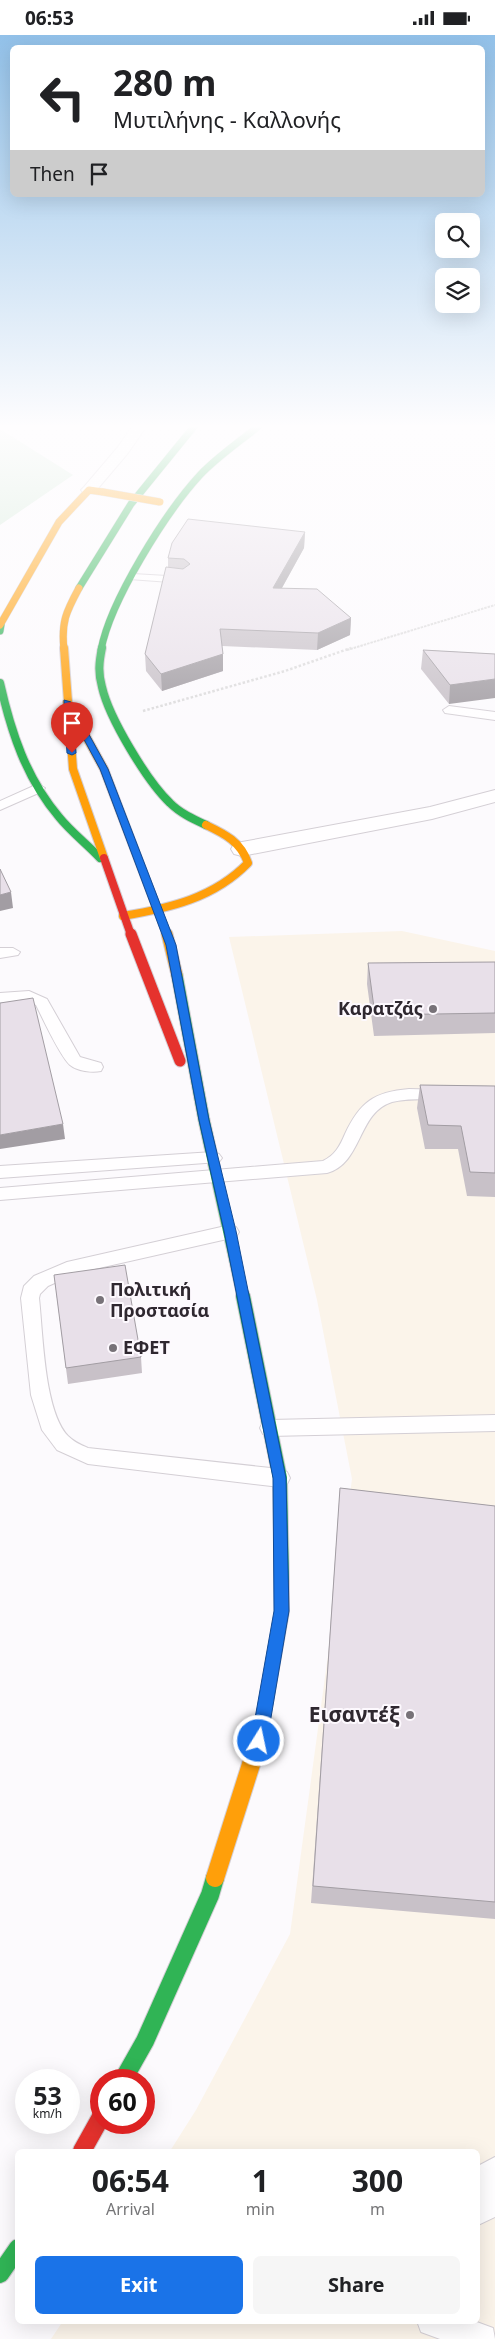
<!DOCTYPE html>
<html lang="en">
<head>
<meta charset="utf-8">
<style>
  :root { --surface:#fff; --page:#f6f6f6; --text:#202124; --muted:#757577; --accent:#1a73e8 }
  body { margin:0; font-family:"Noto Sans",sans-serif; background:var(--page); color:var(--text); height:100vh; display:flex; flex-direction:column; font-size:19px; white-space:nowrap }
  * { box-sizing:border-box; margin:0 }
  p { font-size:16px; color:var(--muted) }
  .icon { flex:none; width:28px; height:28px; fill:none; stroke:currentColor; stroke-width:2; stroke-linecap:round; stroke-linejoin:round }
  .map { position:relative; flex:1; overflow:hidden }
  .details { position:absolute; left:15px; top:2114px; width:465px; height:175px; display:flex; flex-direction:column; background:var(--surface); border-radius:8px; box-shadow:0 5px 20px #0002 }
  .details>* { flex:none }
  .top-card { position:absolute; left:10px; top:10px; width:475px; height:152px; border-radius:8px; box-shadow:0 5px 20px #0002; background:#fff; color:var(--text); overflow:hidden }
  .controls { position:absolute; left:435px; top:178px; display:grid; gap:10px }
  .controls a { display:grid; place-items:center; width:45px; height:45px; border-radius:8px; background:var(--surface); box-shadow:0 5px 20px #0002; font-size:25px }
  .speed { position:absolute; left:15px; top:2034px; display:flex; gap:10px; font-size:25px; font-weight:700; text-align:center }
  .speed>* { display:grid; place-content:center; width:65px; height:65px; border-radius:50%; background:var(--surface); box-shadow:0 5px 20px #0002; line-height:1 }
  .speed small { font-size:12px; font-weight:400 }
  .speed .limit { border:8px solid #d22; background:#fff; color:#111 }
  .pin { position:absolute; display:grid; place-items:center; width:42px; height:42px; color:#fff; margin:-51px -21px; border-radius:50% 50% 50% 0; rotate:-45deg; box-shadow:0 0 5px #0007 }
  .pin .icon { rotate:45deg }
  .me { position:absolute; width:55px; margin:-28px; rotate:10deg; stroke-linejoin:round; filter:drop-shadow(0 0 4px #0008) }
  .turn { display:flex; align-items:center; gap:18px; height:105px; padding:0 20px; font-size:22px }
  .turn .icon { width:65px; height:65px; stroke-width:2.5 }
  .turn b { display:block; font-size:35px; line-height:42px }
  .then { display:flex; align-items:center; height:48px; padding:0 20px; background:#0003; gap:10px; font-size:19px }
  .eta { display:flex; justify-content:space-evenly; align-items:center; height:85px; text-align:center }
  .eta b { font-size:30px; font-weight:700; line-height:35px }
  .cta { display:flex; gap:10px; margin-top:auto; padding:10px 20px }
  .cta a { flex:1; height:58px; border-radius:8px; background:var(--accent); color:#fff; font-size:20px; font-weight:700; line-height:58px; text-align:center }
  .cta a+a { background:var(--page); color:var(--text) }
  .status { display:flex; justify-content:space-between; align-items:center; height:35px; padding:0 25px; background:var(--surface); direction:ltr }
  .status svg { height:14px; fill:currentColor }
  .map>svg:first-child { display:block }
  .industrial { fill:#fbf4ea }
  .forest { fill:#d0e8d5 }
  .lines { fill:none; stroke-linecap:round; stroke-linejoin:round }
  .lane-casing { stroke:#d4cfd5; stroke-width:2 }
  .street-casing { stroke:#d4cfd5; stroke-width:2 }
  .fast-far4-casing { stroke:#d4cfd5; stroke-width:8 }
  .fast-far3-casing { stroke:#d4cfd5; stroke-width:10 }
  .fast-far2-casing { stroke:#d4cfd5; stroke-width:13 }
  .fast-far1-casing { stroke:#d4cfd5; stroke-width:16 }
  .fast-casing { stroke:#d4cfd5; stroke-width:20 }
  .slow-far4-casing { stroke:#d4cfd5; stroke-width:8 }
  .slow-far3-casing { stroke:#d4cfd5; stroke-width:10 }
  .slow-far2-casing { stroke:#d4cfd5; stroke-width:13 }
  .slow-far1-casing { stroke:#d4cfd5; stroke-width:16 }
  .slow-casing { stroke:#d4cfd5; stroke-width:20 }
  .jam-far2-casing { stroke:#d4cfd5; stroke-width:10 }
  .jam-far1-casing { stroke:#d4cfd5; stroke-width:13 }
  .jam-casing { stroke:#d4cfd5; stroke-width:20 }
  .path-far1 { stroke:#dcdbdc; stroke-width:2; stroke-dasharray:2.5 1; stroke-linecap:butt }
  .path { stroke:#dcdbdc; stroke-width:2.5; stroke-dasharray:2.5 2; stroke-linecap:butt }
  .lane { fill:#fffeff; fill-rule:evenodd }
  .street { fill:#fffeff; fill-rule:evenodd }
  .fast-far4 { stroke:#30b455; stroke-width:7 }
  .fast-far3 { stroke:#30b455; stroke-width:8 }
  .fast-far2 { stroke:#30b455; stroke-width:11 }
  .fast-far1 { stroke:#30b455; stroke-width:14 }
  .fast { stroke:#30b455; stroke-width:18 }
  .slow-far4 { stroke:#ff9f0a; stroke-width:7 }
  .slow-far3 { stroke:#ff9f0a; stroke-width:8 }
  .slow-far2 { stroke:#ff9f0a; stroke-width:11 }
  .slow-far1 { stroke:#ff9f0a; stroke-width:14 }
  .slow { stroke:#ff9f0a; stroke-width:18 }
  .jam-far2 { stroke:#e5322d; stroke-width:8 }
  .jam-far1 { stroke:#e5322d; stroke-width:11 }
  .jam { stroke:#e5322d; stroke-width:18 }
  .slow-bridge-casing { stroke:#d4cfd5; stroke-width:8; stroke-linecap:butt }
  .slow-bridge { stroke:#ff9f0a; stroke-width:7 }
  .wall { fill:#c8c1c8 }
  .shaded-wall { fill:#a29da3 }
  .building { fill:#e8e0e9; stroke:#a29da3 }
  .route { fill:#1a73e8; stroke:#114b97 }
  .poi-dot { fill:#777278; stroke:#fdf9fe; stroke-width:2 }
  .labels { text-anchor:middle; stroke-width:4; stroke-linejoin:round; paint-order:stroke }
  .poi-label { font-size:18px; font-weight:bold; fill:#2f2830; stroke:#fdf9fe; text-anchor:start }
  .near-poi-label { font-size:21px; font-weight:bold; fill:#2f2830; stroke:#fdf9fe; text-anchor:end }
</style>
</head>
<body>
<div class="status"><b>06:53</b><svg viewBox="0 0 49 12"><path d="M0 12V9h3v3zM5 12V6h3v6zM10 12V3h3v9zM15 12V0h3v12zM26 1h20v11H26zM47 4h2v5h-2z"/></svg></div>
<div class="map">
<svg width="495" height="2304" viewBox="0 0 495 2304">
  <rect width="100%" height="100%" fill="#fcfafd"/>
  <path class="industrial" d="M 402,896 L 495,916 L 495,2304 L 51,2304 L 63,2286 L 478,2286 L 478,2116 L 170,2116 L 196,2075 L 290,1899 L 352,1444 L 317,1265 L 229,902 Z"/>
  <path class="forest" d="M 0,394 L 73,440 L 0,490 Z"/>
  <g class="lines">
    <defs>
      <path id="lane" d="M 133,539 L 184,542 L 189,545 L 184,548 L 129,544 L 129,540 Z
        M 449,671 L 495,677 L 495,685 L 445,678 L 443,675 Z
        M 38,749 L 45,753 L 43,756 L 0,775 L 0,766 Z
        M 0,913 L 13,913 L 20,917 L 18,920 L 0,923 Z
        M 29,956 L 47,964 L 80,1022 L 101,1028 L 103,1032 L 101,1036 C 92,1038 77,1036 70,1030 C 60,1021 43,984 36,970 L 27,966 L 0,968 L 0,958 Z
        M 409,1054 L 448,1055 L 450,1059 L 448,1063 L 442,1064 C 426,1065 408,1063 392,1067 C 357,1078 363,1128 327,1138 L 0,1165 L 0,1153 L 323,1126 C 335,1120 340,1111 345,1099 C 360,1067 374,1057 409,1054 Z
        M 213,1117 L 219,1119 L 222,1123 L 219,1127 L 0,1143 L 0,1131 Z
        M 230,1190 L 236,1192 L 239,1197 L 236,1202 L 77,1238 L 48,1251 L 40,1259 L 39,1263 C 43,1298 44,1376 68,1401 C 74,1407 81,1410 88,1413 L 280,1434 L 287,1437 L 290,1443 L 287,1449 L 280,1452 L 88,1429 L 57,1415 L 42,1395 L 31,1360 L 21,1263 L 24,1251 L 34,1241 L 67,1227 Z
        M 495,1380 L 495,1396 L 270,1401 L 263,1399 L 260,1393 L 263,1387 L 270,1385 Z
        M 417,2286 L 474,2286 L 493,2293 L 495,2304 L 440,2304 L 421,2297 Z"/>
      <path id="street" d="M 134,389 L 148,389 L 128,418 L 94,458 L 84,458 L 81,455 L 84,452 L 118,412 Z
        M 495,755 L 495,767 L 432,784 L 242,821 L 234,819 L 231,814 L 234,809 L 242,807 L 430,772 Z
        M 495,2122 L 495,2182 L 478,2190 L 478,2131 Z"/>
      <path id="fast-far4" d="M 79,553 L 131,469 L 196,389
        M 0,596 L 1,590
        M 101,615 C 110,566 166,477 200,440 C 218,421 241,406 261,389"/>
      <path id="fast-far3" d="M 102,613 C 99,627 98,638 102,652 C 109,683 147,746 170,768 C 180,778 193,784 206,790
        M 0,648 C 11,697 26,743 59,782 C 71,797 87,809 100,823"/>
      <path id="fast-far2" d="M 177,940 L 204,1085 L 243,1262"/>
      <path id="fast-far1" d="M 243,1261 L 280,1443 L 282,1548"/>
      <path id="fast" d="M 123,2045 L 145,2006 L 210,1860 L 215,1843
        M 0,2239 L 18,2213"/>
      <path id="slow-far4" d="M 0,590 L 59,487 L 89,455 L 103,457
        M 64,615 C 61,587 66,577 79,553"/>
      <path id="slow-far3" d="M 64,613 L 73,734 L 104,823
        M 67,667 L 104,734 L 167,900
        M 123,881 C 170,873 214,863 248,828 C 241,807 225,799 206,790"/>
      <path id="slow-far2" d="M 167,899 L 177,940"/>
      <path id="slow-far1" d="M 254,1721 L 259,1706 L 282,1576 L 282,1548"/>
      <path id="slow" d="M 215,1843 L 254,1720"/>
      <path id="jam-far2" d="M 104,823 L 131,900"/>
      <path id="jam-far1" d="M 131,899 L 180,1026"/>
      <path id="jam" d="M 82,2116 L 101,2082"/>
    </defs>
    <use href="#lane" class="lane-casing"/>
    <use href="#street" class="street-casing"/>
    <use href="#fast-far4" class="fast-far4-casing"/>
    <use href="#fast-far3" class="fast-far3-casing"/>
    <use href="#fast-far2" class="fast-far2-casing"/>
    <use href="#fast-far1" class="fast-far1-casing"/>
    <use href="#fast" class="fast-casing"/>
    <use href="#slow-far4" class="slow-far4-casing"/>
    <use href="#slow-far3" class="slow-far3-casing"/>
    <use href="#slow-far2" class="slow-far2-casing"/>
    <use href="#slow-far1" class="slow-far1-casing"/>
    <use href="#slow" class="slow-casing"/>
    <use href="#jam-far2" class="jam-far2-casing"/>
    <use href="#jam-far1" class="jam-far1-casing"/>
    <use href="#jam" class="jam-casing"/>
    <path class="path-far1" d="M 347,615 L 495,570"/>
    <path class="path" d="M 143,676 L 285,636 L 351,613"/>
    <use href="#lane" class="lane"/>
    <use href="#street" class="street"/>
    <use href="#fast-far4" class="fast-far4"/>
    <use href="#fast-far3" class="fast-far3"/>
    <use href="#fast-far2" class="fast-far2"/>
    <use href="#fast-far1" class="fast-far1"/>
    <use href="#fast" class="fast"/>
    <use href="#slow-far4" class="slow-far4"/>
    <use href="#slow-far3" class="slow-far3"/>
    <use href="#slow-far2" class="slow-far2"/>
    <use href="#slow-far1" class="slow-far1"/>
    <use href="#slow" class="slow"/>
    <use href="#jam-far2" class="jam-far2"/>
    <use href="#jam-far1" class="jam-far1"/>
    <use href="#jam" class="jam"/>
    <defs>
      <path id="slow-bridge" d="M 103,457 L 160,467"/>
    </defs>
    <use href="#slow-bridge" class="slow-bridge-casing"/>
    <use href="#slow-bridge" class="slow-bridge"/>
  </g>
  <path class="wall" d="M 305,497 L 304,513 L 282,553 L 351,583 L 350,600 L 317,615 L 222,611 L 223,636 L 162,656 L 146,636 L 145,619 L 168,532 L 168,523 Z
    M 423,615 L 495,619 L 449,669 L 421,634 Z
    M 495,927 L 495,998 L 374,1001 L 367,949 L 368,928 Z
    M 420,1050 L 495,1051 L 495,1162 L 467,1161 L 458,1114 L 425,1114 L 417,1073 Z
    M 54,1240 L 141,1322 L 142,1338 L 68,1349 Z
    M 340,1453 L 495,1471 L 495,1884 L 311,1868 Z"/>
  <path class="shaded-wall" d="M 305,497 L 304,513 L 273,569 L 273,553 Z
    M 351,583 L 350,600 L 317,615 L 318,598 Z
    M 223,619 L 223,636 L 162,656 L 161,639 Z
    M 495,644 L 495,663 L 449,669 L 450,650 Z
    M 11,857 L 13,873 L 0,876 L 0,860 Z
    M 63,1089 L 65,1104 L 0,1114 L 0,1100 Z"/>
  <path class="building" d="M 188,484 L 305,497 L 273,553 L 317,554 L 351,583 L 318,598 L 220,594 L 223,619 L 161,639 L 145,619 L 166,532 L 183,534 L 190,529 L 184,524 L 168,523 L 172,508 Z
    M 423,615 L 495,619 L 495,644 L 450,650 Z
    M 0,834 L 11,857 L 0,860 Z
    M 495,927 L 495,978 L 375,980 L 368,928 Z
    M 33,963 L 63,1089 L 0,1100 L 0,968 Z
    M 420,1050 L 495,1051 L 495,1138 L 470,1137 L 461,1091 L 428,1090 Z
    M 125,1230 L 141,1322 L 66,1333 L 54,1240 Z
    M 340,1453 L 495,1471 L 495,1867 L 313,1851 Z"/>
  <linearGradient id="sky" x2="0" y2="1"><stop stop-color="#92c1e9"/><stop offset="0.55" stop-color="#fefdfe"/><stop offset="1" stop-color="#fefdfe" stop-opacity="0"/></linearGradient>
  <rect width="495" height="712" fill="url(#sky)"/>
  <path class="route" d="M 64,665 L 71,667 L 108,734 L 176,910 L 209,1085 L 236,1196 L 286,1443 L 289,1576 L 267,1706 L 265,1711 L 259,1713 L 254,1711 L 251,1706 L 274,1576 L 273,1443 L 224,1196 L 199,1085 L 166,910 L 100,734 L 73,684 L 76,718 L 72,720 L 67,718 Z"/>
  <g class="poi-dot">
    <circle cx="433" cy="974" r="5"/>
    <circle cx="100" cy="1265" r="5"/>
    <circle cx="113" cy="1313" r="5"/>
    <circle cx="410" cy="1680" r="5"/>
  </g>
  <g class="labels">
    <g class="poi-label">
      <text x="423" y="980" text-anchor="end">Καρατζάς</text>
      <text x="110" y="1261">Πολιτική<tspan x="110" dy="21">Προστασία</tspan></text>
      <text x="123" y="1319">ΕΦΕΤ</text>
    </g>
    <g class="near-poi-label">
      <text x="400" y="1687">Εισαντέξ</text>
    </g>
  </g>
</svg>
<div class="controls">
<a><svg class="icon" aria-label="search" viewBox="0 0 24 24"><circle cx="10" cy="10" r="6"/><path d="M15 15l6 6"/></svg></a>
<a><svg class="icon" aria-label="layers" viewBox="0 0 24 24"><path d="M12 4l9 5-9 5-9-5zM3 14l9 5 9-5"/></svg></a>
</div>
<div class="speed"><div>53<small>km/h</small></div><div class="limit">60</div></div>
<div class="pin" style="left:72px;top:718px;background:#d93025"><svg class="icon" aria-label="arrive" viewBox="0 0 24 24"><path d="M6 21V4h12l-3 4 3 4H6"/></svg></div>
<svg class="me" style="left:259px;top:1706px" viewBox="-20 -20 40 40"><circle r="17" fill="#1a73e8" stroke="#fff" stroke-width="3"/><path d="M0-11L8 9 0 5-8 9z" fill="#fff"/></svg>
<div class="top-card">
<div class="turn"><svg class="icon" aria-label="left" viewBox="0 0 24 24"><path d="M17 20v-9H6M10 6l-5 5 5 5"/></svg><div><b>280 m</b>Μυτιλήνης - Καλλονής</div></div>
<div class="then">Then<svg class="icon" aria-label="arrive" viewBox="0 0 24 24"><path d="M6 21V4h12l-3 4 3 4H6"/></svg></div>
</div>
<section class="details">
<div class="eta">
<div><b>06:54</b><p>Arrival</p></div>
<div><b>1</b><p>min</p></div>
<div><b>300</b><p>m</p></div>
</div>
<div class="cta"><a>Exit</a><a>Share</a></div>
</section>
</div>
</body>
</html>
